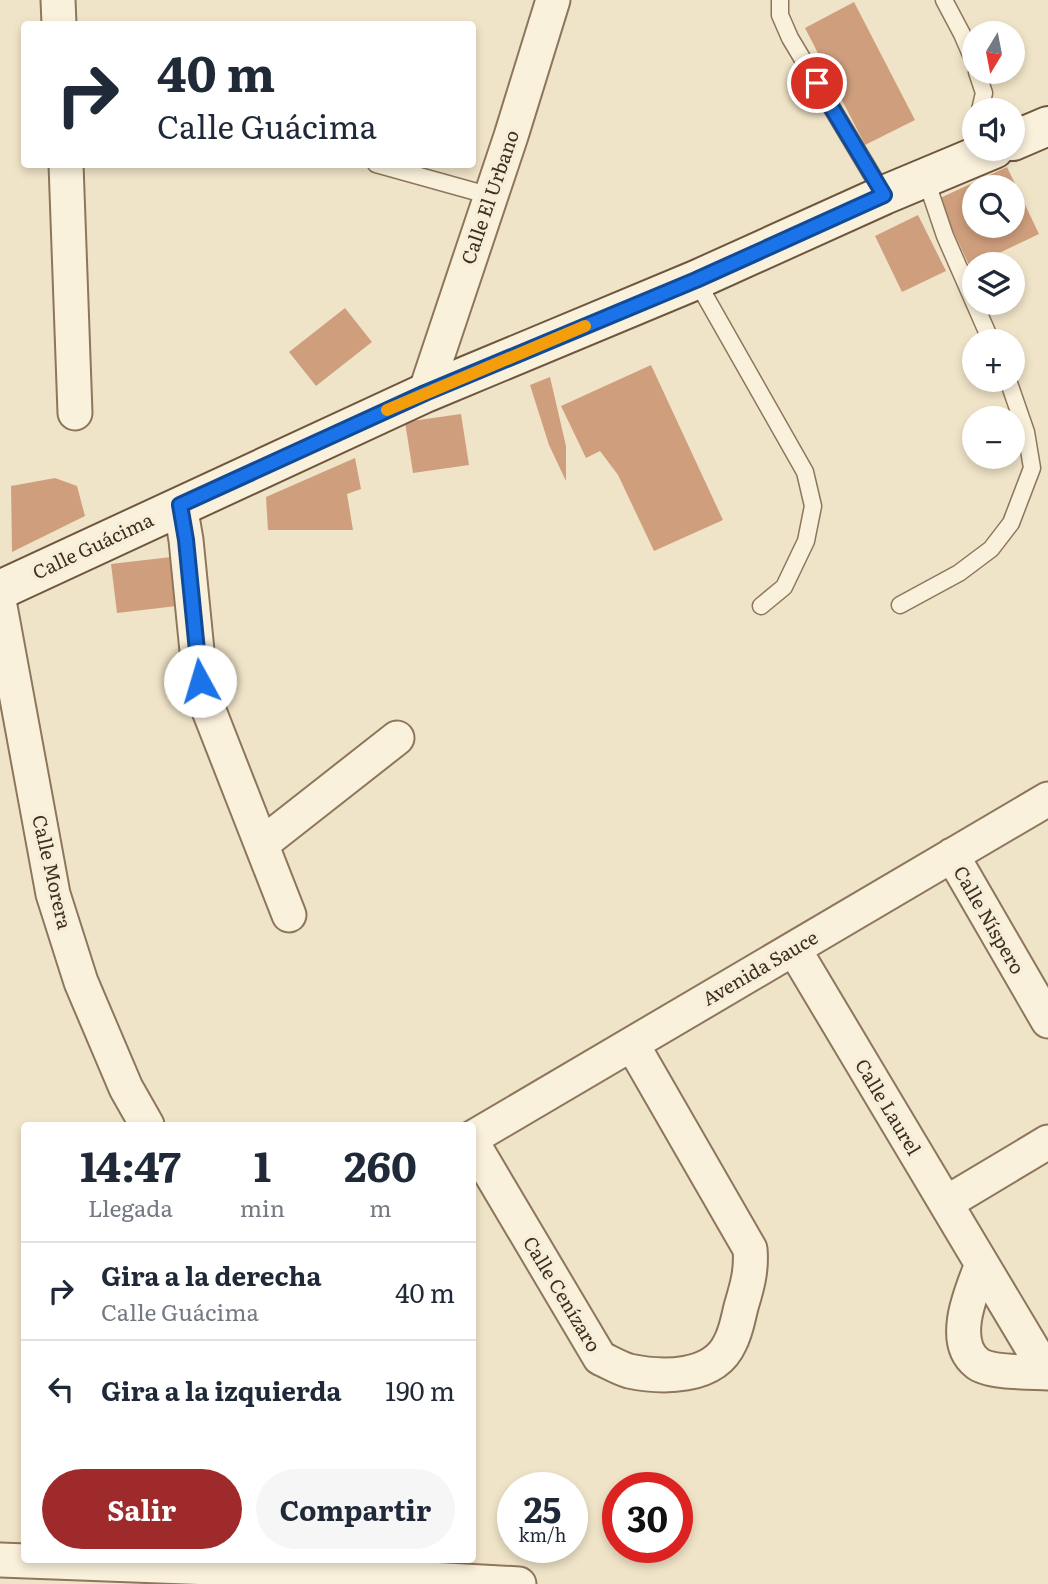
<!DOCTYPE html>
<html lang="es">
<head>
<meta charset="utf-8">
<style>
  :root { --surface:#fff; --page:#f6f6f7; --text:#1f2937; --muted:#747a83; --line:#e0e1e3; --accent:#9e2a2b }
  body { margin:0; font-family:Literata,serif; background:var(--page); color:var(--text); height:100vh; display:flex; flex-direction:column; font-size:26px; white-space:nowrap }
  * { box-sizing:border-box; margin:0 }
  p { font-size:23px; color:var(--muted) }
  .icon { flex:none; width:38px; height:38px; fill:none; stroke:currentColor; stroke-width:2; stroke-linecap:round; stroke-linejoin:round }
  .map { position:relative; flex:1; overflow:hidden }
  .panel { position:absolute; left:21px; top:1122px; width:455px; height:441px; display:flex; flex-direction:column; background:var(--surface); border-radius:7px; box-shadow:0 4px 10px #0003 }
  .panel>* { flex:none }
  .guide { position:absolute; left:21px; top:21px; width:455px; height:147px; border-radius:7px; box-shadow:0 4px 10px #0003; background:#fff; color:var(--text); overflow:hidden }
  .needle { width:46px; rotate:190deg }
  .controls { position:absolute; left:962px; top:21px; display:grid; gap:14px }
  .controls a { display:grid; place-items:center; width:63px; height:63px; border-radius:50%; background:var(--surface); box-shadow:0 4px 10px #0003; font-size:35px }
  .speed { position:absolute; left:497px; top:1472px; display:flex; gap:14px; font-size:35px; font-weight:700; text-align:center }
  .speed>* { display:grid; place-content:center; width:91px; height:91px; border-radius:50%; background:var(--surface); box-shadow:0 4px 10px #0003; line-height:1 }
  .speed small { font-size:18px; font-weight:400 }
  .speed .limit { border:10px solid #d22; background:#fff; color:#111 }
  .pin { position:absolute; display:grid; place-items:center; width:60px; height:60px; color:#fff; margin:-30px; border:4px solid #fff; border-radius:50%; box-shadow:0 2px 7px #0007 }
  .me { position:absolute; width:77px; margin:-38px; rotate:354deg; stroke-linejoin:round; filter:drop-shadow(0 0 5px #0008) }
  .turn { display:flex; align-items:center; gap:24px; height:147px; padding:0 21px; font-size:32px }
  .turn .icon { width:91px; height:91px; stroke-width:2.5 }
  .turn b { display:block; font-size:49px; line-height:60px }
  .eta { display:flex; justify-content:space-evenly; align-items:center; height:119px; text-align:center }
  .eta b { font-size:42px; font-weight:700; line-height:49px }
  .button { display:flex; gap:14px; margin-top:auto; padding:14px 21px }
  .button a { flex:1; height:80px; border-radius:42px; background:var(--accent); color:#fff; font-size:28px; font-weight:700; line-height:80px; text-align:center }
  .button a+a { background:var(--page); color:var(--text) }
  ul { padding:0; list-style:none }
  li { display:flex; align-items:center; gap:21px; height:98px; padding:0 21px; border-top:2px solid var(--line) }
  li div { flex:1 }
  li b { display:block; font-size:26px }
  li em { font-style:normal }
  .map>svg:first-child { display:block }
  .building { fill:#cf9f7d; fill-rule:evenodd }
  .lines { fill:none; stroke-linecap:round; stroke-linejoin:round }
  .service-casing { stroke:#8d765c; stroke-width:19 }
  .minor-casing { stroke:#8d765c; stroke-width:37 }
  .secondary-casing { stroke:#6f573f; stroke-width:42 }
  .service { stroke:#faf1dc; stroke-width:16 }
  .minor { stroke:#faf1dc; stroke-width:33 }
  .secondary { stroke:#faf1dc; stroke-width:38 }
  .route-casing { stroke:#114b97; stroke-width:18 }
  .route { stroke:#1a73e8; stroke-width:12 }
  .slow { stroke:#f59e0b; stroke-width:12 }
  .labels { text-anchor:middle; stroke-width:7; stroke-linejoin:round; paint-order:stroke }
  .street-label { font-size:19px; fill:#3d2e20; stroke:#f7eed8 }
</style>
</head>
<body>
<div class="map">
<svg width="1048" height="1584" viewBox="0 0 1048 1584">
  <rect width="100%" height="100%" fill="#f0e4c8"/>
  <path class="building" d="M 854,2 L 915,120 L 865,145 L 805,28 Z
    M 1007,167 L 1039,234 L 970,267 L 938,199 ZM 975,187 L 1013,187 L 1013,226 L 975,226 Z
    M 918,215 L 946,271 L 902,292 L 875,236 Z
    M 345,308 L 372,342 L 316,386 L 289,352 Z
    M 651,365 L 723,520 L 654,551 L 618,475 L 600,451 L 586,458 L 561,406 Z
    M 550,377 L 566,446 L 566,481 L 549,445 L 530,385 Z
    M 461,414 L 469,465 L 413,473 L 405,422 Z
    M 355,458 L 361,489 L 347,494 L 353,530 L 268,530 L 266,497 Z
    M 55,478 L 77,486 L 85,516 L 12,552 L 11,486 Z
    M 171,557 L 177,606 L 117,613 L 111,564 Z"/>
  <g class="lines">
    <defs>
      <path id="service" d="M 780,0 L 780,15 L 790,38 L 884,195
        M 944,0 L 962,34 L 975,64
        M 977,72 L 984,93 L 980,110
        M 376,164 L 491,196
        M 925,177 L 945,236 L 991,341
        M 696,280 L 805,472 L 813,506 L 806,541 L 784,587 L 761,606
        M 900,605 L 959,573 L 991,549 L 1011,523 L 1032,468 L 1026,432 L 1008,380"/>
      <path id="minor" d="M 58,0 L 59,24
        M 66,164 L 75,413
        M 425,393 L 511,136 L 553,0
        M 180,505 L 186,540 L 200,681 L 206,703 L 289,915
        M 0,606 L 53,894 L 81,982 L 126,1088 L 147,1125
        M 262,844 L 397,738
        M 952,855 L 1048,1021
        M 794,949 L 1047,1373
        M 472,1138 L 1048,799
        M 472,1142 L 600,1358 C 609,1362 619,1368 629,1371 C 662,1378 714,1379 730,1343 C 736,1332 738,1319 741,1307 C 747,1287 752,1270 750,1249 L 632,1044
        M 946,1203 L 1048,1142
        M 982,1264 C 972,1290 949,1341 977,1363 C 989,1373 1031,1372 1048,1373
        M 0,1560 L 266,1570 L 519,1584"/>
      <path id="secondary" d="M 1013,141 L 1048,126
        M 0,590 L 425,393 L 696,280 L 884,195 L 994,149"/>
    </defs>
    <use href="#service" class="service-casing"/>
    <use href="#minor" class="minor-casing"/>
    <use href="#secondary" class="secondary-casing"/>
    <use href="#service" class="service"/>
    <use href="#minor" class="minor"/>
    <use href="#secondary" class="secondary"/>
  </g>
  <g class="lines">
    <defs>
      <path id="route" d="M 200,681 L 186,540 L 180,505 L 425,393 L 696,280 L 884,195 L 817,83"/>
    </defs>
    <use href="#route" class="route-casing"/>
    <use href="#route" class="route"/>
    <path class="slow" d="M 387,410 L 585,326"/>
  </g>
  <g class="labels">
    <g class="street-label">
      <text transform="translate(490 197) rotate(-71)" y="7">Calle El Urbano</text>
      <text transform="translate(93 546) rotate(-25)" y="7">Calle Guácima</text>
      <text transform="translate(52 872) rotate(77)" y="7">Calle Morera</text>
      <text transform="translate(989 920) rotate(60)" y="7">Calle Níspero</text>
      <text transform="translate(760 968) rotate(-30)" y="7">Avenida Sauce</text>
      <text transform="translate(888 1107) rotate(59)" y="7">Calle Laurel</text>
      <text transform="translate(562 1294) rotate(59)" y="7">Calle Cenízaro</text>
    </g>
  </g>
</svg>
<div class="controls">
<a><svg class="needle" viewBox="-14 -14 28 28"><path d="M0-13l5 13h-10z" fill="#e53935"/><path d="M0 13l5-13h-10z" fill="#747a83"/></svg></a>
<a><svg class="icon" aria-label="sound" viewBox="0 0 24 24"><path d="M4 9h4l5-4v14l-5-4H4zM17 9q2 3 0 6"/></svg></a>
<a><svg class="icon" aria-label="search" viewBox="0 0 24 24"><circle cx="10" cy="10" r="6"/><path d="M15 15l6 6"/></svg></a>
<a><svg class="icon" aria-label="layers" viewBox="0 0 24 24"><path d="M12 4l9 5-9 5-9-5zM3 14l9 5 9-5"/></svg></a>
<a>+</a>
<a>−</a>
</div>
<div class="speed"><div>25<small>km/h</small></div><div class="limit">30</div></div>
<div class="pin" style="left:817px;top:83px;background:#d93025"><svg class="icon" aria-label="arrive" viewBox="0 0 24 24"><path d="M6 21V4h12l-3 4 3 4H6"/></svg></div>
<svg class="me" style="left:200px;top:681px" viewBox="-20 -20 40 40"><circle r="19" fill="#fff"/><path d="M0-13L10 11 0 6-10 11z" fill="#1a73e8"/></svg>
<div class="guide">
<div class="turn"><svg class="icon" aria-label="right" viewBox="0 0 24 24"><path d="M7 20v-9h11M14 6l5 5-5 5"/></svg><div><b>40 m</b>Calle Guácima</div></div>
</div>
<section class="panel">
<div class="eta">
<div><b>14:47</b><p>Llegada</p></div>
<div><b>1</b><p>min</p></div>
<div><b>260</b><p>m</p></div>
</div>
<ul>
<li><svg class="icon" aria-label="right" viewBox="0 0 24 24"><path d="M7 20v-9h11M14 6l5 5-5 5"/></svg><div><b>Gira a la derecha</b><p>Calle Guácima</p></div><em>40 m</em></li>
<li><svg class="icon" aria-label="left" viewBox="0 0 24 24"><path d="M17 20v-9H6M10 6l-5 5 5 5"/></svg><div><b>Gira a la izquierda</b></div><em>190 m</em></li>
</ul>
<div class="button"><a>Salir</a><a>Compartir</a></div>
</section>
</div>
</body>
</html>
